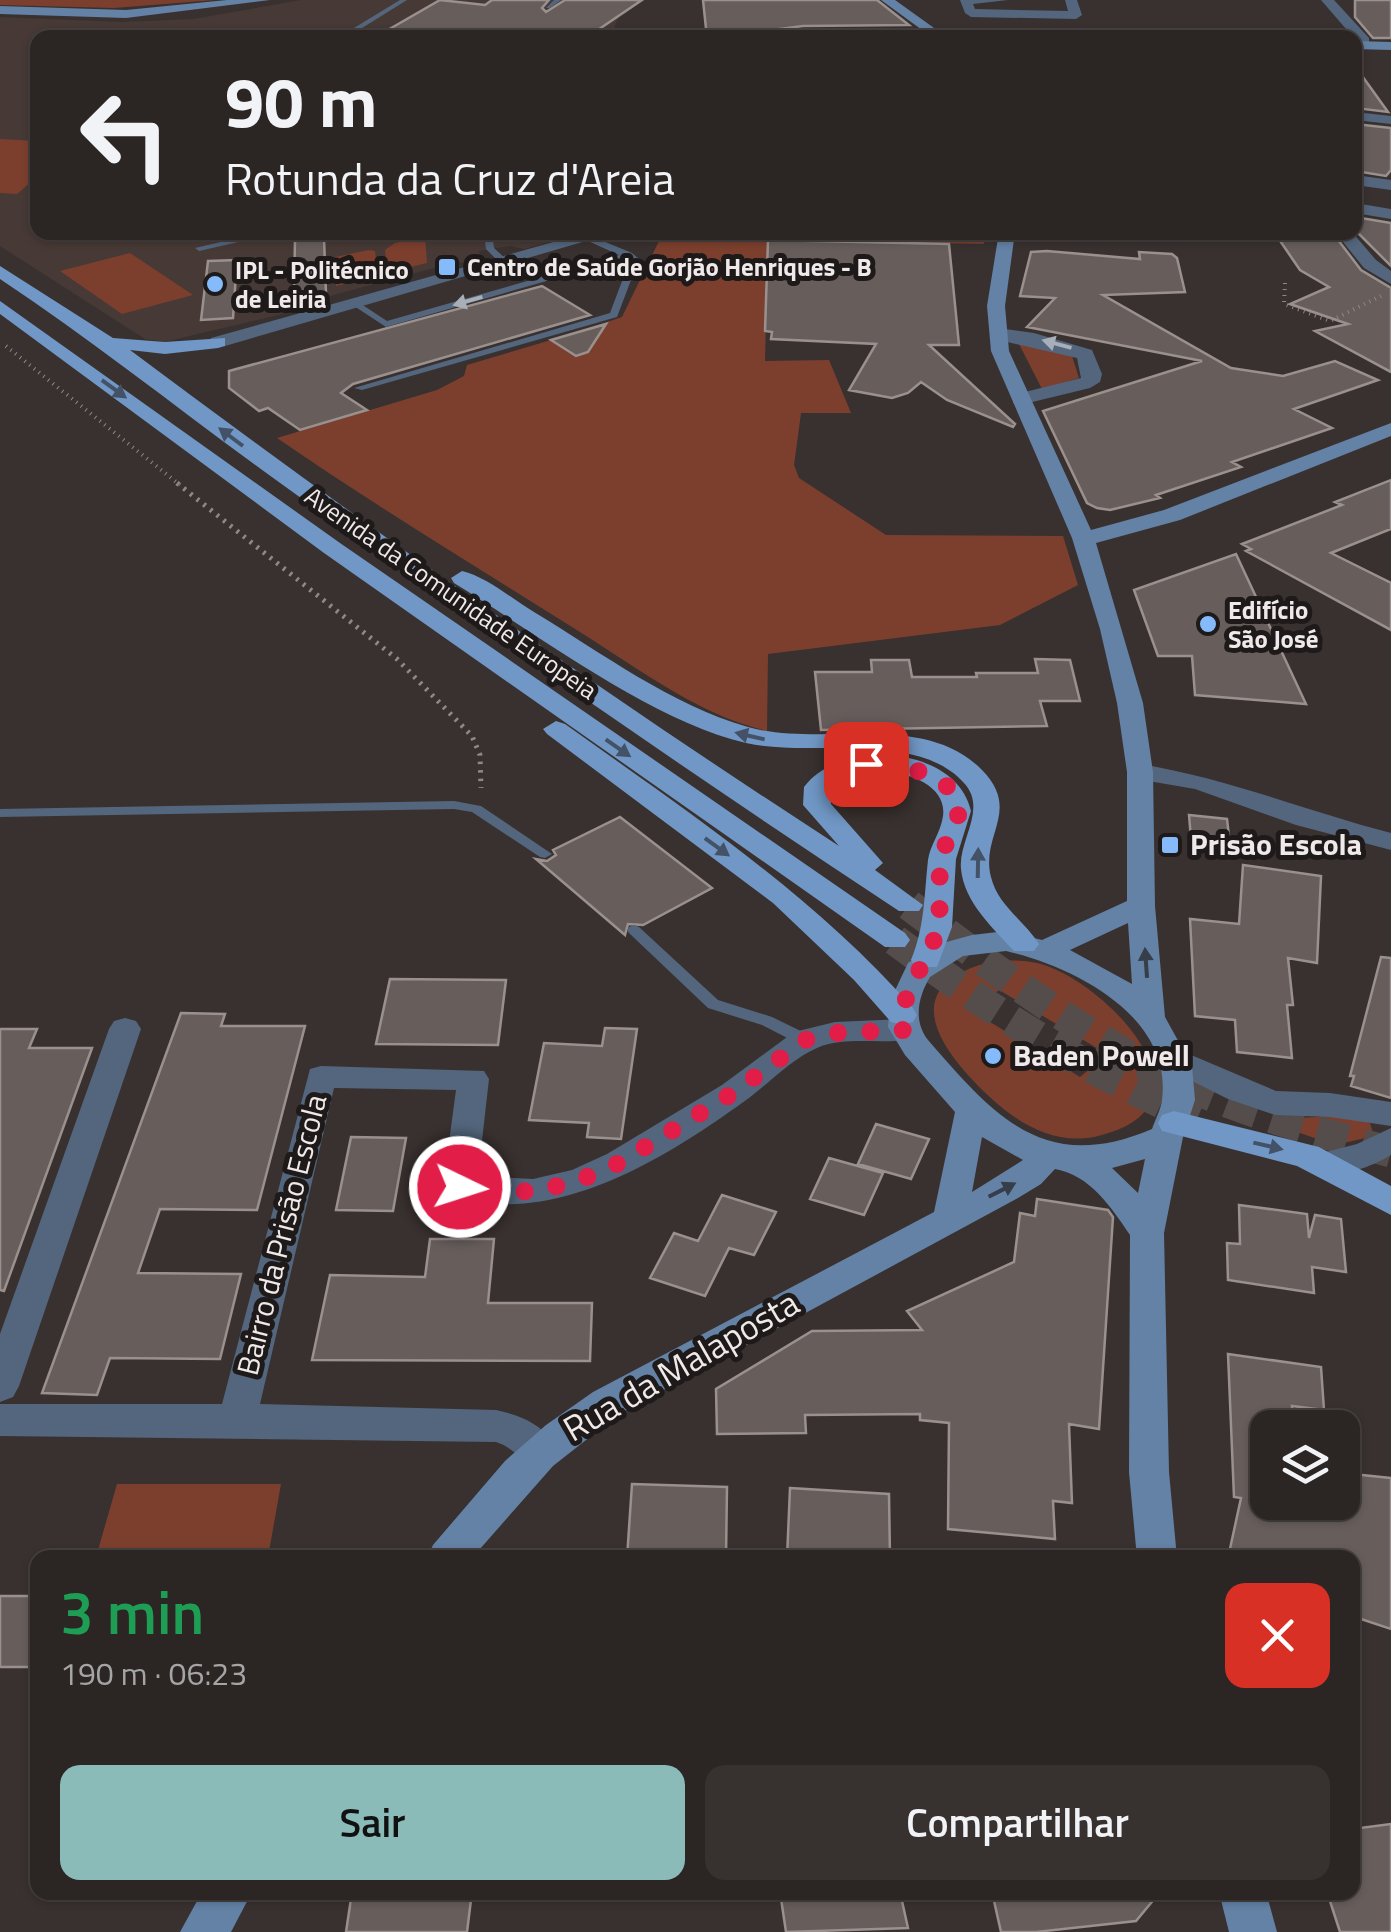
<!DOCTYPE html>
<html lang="pt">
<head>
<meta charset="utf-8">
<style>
  :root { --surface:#2b2523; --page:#373130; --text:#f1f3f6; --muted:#a6a5a6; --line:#474241; --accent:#8bbbb9 }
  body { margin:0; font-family:"Titillium Web",sans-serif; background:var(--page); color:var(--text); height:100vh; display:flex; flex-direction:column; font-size:38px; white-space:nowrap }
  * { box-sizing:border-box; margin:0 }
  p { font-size:32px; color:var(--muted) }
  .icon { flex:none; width:55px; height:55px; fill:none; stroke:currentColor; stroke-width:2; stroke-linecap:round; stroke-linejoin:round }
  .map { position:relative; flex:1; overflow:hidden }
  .details { position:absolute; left:30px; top:1550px; width:1330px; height:350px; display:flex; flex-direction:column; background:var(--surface); border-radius:20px; box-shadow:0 2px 8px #0004,0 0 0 2px var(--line) }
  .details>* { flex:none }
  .banner { position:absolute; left:30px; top:30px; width:1332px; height:210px; border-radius:20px; box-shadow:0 2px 8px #0004,0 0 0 2px var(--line); background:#2b2523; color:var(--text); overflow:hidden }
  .tools { position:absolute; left:1250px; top:1410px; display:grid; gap:20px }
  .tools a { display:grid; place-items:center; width:110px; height:110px; border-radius:20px; background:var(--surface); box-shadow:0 2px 8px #0004,0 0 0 2px var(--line); font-size:50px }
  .pin { position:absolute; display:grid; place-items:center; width:85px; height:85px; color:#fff; margin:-42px; border-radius:20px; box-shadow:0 5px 15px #0006 }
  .me { position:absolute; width:110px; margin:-55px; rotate:94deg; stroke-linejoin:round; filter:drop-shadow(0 0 8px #0008) }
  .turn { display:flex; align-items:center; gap:35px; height:210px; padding:0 30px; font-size:45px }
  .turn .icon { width:130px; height:130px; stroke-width:2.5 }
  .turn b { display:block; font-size:70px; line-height:85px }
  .round { display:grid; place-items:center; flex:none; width:105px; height:105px; border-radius:20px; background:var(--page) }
  .overview { display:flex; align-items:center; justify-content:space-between; height:170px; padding:0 30px }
  h1 { font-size:60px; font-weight:600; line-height:75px; color:#1e9e55 }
  .action { display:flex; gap:20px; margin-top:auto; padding:20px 30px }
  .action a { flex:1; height:115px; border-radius:20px; background:var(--accent); color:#111; font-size:40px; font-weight:600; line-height:115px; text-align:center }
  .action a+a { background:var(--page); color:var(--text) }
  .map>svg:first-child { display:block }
  .built { fill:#473935 }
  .green { fill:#7c3f2e; fill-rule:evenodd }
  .building { fill:#675e5c; stroke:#9a908e; stroke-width:2.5 }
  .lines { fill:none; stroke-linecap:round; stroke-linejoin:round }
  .primary-tunnel { stroke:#544d4b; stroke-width:31; stroke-dasharray:31 16; stroke-linecap:butt }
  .path-far1 { stroke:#8f8886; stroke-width:4; stroke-dasharray:1 5; stroke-linecap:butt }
  .path { stroke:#8f8886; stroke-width:5; stroke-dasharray:2.5 6; stroke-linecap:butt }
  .lane { fill:#53667d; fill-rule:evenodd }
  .street { fill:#53667d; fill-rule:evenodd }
  .secondary { fill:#6382a6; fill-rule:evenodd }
  .primary { fill:#7097c5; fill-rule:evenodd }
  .oneway { fill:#a9afb8 }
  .oneway2 { fill:#435266 }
  .oneway3 { fill:#363e4a }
  .route { stroke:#e11d48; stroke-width:18; stroke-dasharray:0 32.4 }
  .poi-dot { fill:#85bbfb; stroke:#1e1a19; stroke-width:4 }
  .labels { text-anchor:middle; stroke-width:10; stroke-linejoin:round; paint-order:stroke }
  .far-poi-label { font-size:25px; font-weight:bold; fill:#efeae9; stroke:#1e1a19; text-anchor:start }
  .far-street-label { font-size:25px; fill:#efeae9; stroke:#1e1a19 }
  .poi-label { font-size:30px; font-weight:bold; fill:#efeae9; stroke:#1e1a19; text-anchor:start }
  .street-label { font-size:30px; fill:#efeae9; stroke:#1e1a19 }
  .near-street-label { font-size:35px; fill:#efeae9; stroke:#1e1a19 }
</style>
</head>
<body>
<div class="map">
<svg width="1391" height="1932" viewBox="0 0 1391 1932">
  <rect width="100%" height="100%" fill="#39312f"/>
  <path class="built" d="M 301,0 L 627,0 L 615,25 L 615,37 L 38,38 L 38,232 L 583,233 L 524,249 L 510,246 L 479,251 L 482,259 L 477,264 L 456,262 L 304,303 L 299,310 L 164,342 L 145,339 L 0,246 L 0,17 L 122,22 L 193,19 Z"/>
  <path class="green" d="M 0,0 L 215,0 L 114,8 L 0,5 Z
    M 0,139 L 37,141 L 37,177 L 17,194 L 0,193 Z
    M 644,233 L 986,233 L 984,244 L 768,240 L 765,361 L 829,360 L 851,413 L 801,413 L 794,465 L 799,478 L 886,535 L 1063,536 L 1078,585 L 1000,625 L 768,654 L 767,731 C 695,714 634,665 572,627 C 473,565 373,504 277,438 L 437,390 L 464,376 L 467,365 L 551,340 L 576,356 L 588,352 L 595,340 L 581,331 L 622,317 L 659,241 Z
    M 425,235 L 427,263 L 387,273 L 385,250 L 395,243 Z
    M 369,250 L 375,251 L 378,276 L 336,286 L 335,257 Z
    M 130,253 L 193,295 L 122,314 L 60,271 Z
    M 1019,344 L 1072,356 L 1079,378 L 1042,389 Z
    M 994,961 C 1012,960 1030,960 1047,966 C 1114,990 1221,1107 1098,1136 C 1044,1149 1000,1110 967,1074 C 920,1021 918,979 994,961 ZM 999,990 L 1107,1054 L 1107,1055 L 1080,1077 L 972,1011 Z
    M 1348,1115 L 1370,1123 L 1374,1136 L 1335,1145 L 1300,1133 L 1299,1118 Z
    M 117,1484 L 281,1484 L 268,1557 L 96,1557 Z"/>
  <path class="building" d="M 440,0 L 485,5 L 492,0 L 549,0 L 542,8 L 546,12 L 565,0 L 642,0 L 586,38 L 374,38 Z
    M 703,0 L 877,0 L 909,25 L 803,26 L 748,33 L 746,38 L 707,38 Z
    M 1355,0 L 1391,0 L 1391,38 L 1373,38 L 1355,17 Z
    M 1355,66 L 1388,112 L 1355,108 Z
    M 1355,124 L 1391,128 L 1391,170 L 1386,176 L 1355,171 Z
    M 1355,217 L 1391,223 L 1391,266 L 1355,230 Z
    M 1274,232 L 1332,232 L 1361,270 L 1391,288 L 1391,372 L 1315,331 L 1348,324 L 1290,304 L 1329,287 L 1300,270 Z
    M 324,238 L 326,293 L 294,295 L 295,239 Z
    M 768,240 L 949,244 L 959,345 L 929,345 L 1015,424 L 1013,427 L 947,400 L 921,382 L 908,393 L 892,398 L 849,390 L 876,344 L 771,339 L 772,332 L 765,331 Z
    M 1047,251 L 1140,259 L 1139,252 L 1172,254 L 1177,258 L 1185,292 L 1103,295 L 1231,368 L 1283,376 L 1335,361 L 1378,380 L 1294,409 L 1332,428 L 1232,462 L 1241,467 L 1156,495 L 1160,498 L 1110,510 L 1097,508 L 1087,503 L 1043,411 L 1202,361 L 1027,327 L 1055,298 L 1020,296 L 1031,252 Z
    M 237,260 L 233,318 L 201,320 L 208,261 Z
    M 542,286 L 590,315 L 353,384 L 341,393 L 367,410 L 300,430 L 268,408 L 259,411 L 229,388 L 229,371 Z
    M 606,324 L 588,352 L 576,356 L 551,340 Z
    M 1391,480 L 1391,529 L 1331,553 L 1391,583 L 1391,630 L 1246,551 L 1251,549 L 1242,544 L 1342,505 L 1335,502 Z
    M 1236,554 L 1306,704 L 1195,695 L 1192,656 L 1158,656 L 1134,590 Z
    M 1035,659 L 1070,660 L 1080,701 L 1040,701 L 1047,726 L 821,730 L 815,672 L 872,672 L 871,660 L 909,660 L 912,677 L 977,677 L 976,673 L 1038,673 Z
    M 1189,815 L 1227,819 L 1231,854 L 1192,851 Z
    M 620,817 L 712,888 L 643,925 L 628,924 L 625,935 L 536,859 L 547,861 L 556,855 L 553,850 Z
    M 1243,865 L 1321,876 L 1317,963 L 1288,958 L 1293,1005 L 1287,1005 L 1292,1058 L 1237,1052 L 1235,1020 L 1195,1016 L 1190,919 L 1239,924 Z
    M 1381,957 L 1391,958 L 1391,1098 L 1351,1086 L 1354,1076 L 1350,1076 Z
    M 390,979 L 506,980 L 498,1045 L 376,1044 Z
    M 181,1013 L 225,1014 L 221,1026 L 305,1026 L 257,1210 L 160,1209 L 138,1273 L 241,1274 L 220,1359 L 110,1358 L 97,1395 L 42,1393 Z
    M 605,1028 L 637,1029 L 621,1139 L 587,1137 L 589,1123 L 529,1120 L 544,1043 L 602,1046 Z
    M 0,1029 L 37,1029 L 29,1048 L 92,1048 L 4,1291 L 0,1290 Z
    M 876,1124 L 929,1139 L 911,1179 L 858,1164 Z
    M 351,1137 L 406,1138 L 393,1211 L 336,1210 Z
    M 829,1158 L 883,1173 L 864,1215 L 810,1199 Z
    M 722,1195 L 776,1212 L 754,1255 L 729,1248 L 705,1296 L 650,1278 L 674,1233 L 698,1241 Z
    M 1037,1199 L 1108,1210 L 1113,1217 L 1099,1429 L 1069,1424 L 1072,1503 L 1053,1501 L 1055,1539 L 948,1529 L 949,1423 L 920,1420 L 920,1414 L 805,1415 L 806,1433 L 717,1434 L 716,1389 L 812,1331 L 922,1330 L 907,1311 L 1014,1262 L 1020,1213 L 1035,1216 Z
    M 1239,1205 L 1307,1214 L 1309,1238 L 1315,1215 L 1341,1219 L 1346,1272 L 1312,1267 L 1314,1293 L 1228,1280 L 1227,1243 L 1240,1244 Z
    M 430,1239 L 494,1239 L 488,1303 L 592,1303 L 590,1361 L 312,1360 L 330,1275 L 425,1277 Z
    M 1228,1354 L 1321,1367 L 1324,1410 L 1292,1406 L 1294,1428 L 1268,1428 L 1268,1502 L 1342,1502 L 1342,1473 L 1391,1478 L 1391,1629 L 1352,1616 L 1352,1558 L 1228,1558 L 1241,1498 L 1234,1497 Z
    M 632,1484 L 727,1487 L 726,1558 L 627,1558 Z
    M 790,1488 L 889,1494 L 890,1558 L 787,1558 Z
    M 0,1596 L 38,1596 L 38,1667 L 0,1667 Z
    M 1391,1824 L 1391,1932 L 1340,1932 L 1327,1892 L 1352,1892 L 1352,1829 Z
    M 352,1892 L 472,1892 L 467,1932 L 346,1932 Z
    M 780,1892 L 900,1892 L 908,1928 L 786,1932 Z
    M 992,1892 L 1160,1892 L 1136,1921 L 1036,1932 L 1001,1932 Z"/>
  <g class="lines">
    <path class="primary-tunnel" d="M 909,905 C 997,971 1086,1039 1186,1085 C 1252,1115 1322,1133 1391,1152
      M 895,940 C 990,1011 1088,1072 1197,1119"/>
    <path class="path-far1" d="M 1285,283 L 1284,304 L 1330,321 L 1381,296
      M 6,346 L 180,485"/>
    <path class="path" d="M 177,483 L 397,659 L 472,736 L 480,755 L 481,788"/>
    <path class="lane" d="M 400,0 L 407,0 L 354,33 L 354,38 L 348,38 L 349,31 Z
      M 554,0 L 561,0 L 550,8 L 546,8 Z
      M 952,28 L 954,31 L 803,34 L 750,38 L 803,30 Z
      M 263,232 L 282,232 L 199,251 L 195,248 Z
      M 484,232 L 492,232 L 494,248 L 508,261 L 508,265 L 502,265 L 486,249 Z
      M 591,236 L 632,253 L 639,259 L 617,317 L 362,390 L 354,388 L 610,313 L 630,260 L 627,258 L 386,327 L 351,304 L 358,302 L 387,321 L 619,255 L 588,241 L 588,237 Z
      M 454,801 L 481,806 L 552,854 L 545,858 L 540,857 L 472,812 L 454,809 L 0,817 L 0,809 Z
      M 634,925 L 639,927 L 718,1000 L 772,1017 L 811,1036 L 813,1040 L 811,1044 L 799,1044 L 762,1025 L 708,1008 L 629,933 L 627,930 L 629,927 Z"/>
    <path class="street" d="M 960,0 L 1008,0 L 973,4 L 975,9 L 1068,11 L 1065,0 L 1077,0 L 1082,15 L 1076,19 L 971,17 L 965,13 Z
      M 1321,0 L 1334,0 L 1369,38 L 1369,44 L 1359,44 Z
      M 1355,112 L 1391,116 L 1391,124 L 1355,120 Z
      M 1355,175 L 1391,180 L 1391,190 L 1355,185 Z
      M 1355,203 L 1391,209 L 1391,219 L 1355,213 Z
      M 589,232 L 617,232 L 225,346 L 211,346 L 209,342 L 211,338 Z
      M 1335,232 L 1352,232 L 1376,260 L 1391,271 L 1391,284 L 1364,268 Z
      M 997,328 L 1034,333 L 1092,350 L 1102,374 L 1100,382 L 1090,388 L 1020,405 L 1013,403 L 1013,395 L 1081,378 L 1077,358 L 990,338 L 990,330 Z
      M 1140,764 C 1226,778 1307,811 1391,833 L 1391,850 L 1296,825 L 1195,789 L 1131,778 L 1127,772 Z
      M 125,1018 L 136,1021 L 141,1029 L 19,1386 L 13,1397 L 0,1402 L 0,1334 L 109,1029 L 114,1021 Z
      M 904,1019 L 915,1022 L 920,1030 L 915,1038 C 884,1046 847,1035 817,1048 C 793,1058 770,1082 749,1098 C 666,1158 555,1229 448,1196 L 443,1187 L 456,1090 L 334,1088 L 260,1404 L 496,1410 C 523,1416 545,1425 557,1451 L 552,1463 C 524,1472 519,1449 496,1442 L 0,1436 L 0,1404 L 222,1404 L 310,1069 L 321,1066 L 484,1071 L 489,1079 L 478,1176 L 533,1179 L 572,1170 L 607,1154 L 722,1085 L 794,1032 L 835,1022 Z
      M 1177,1049 L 1276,1091 L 1330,1093 L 1391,1102 L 1391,1126 L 1330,1117 L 1275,1115 L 1228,1099 L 1166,1068 L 1161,1060 L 1166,1052 Z
      M 1391,1128 L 1391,1155 C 1371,1167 1337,1180 1314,1173 L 1309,1164 L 1314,1155 L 1357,1144 Z"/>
    <path class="secondary" d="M 227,0 L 270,0 L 126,18 L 0,14 L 0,6 L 126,10 Z
      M 881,0 L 895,0 L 948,38 L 933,38 Z
      M 975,31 L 1062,34 L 1068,38 L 970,38 L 970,32 Z
      M 1355,41 L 1391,42 L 1391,50 L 1355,49 Z
      M 999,232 L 1015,232 L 1005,306 L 1009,351 L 1091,530 L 1164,510 L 1391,423 L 1391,436 L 1180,520 L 1096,543 L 1143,703 L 1153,772 L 1155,906 L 1165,1017 L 1192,1066 L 1195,1100 L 1183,1137 L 1164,1233 L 1169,1472 L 1177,1558 L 1137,1558 L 1129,1472 L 1130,1235 C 1111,1207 1090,1175 1055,1169 L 1041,1184 L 1018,1198 L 619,1414 L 553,1466 L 472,1558 L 427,1558 L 433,1545 L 505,1461 L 546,1425 L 593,1392 L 934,1212 L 955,1112 L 905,1055 L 888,1027 L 890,1001 L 908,963 L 932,946 L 972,935 L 1006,931 L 1042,940 L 1127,901 L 1127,772 L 1117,703 L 1100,629 L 1072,538 L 991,351 L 987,306 ZM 1128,923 L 1132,984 L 1070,950 ZM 1006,951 C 1073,966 1173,1016 1162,1100 C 1161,1109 1155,1120 1152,1129 C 1044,1175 995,1117 928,1040 C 913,1021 918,997 930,977 L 963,956 ZM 982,1137 L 1023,1160 L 972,1192 ZM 1145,1159 L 1138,1193 L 1112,1168 Z
      M 202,1892 L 252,1892 L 231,1932 L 180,1932 Z
      M 1219,1892 L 1266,1892 L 1277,1932 L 1229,1932 Z"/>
    <path class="primary" d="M 0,266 L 113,338 L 165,342 L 225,338 L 225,346 L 218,348 L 165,354 L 130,350 C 361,523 597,689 839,846 L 803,805 L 804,787 C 840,738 956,745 971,811 L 956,859 L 952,927 L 937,967 L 915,967 L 911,960 C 925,926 924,896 928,860 C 930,845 941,832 943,816 C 947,787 912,774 889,772 C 867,771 847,774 830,789 L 831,804 L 883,863 L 875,870 L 923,905 L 919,911 L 899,911 C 688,772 481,628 276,480 C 183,413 95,342 0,279 Z
      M 0,301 L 340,543 L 905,933 L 910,940 L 905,947 L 885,947 L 324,553 L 0,314 Z
      M 462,571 C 487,577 512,599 534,612 C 602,653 671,705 748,727 C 821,748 923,710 982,770 C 1022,811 980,835 991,877 C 998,906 1024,920 1039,944 L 1034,951 L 1014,951 C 993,928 964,902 961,869 C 958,840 988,809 964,783 C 917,730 811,758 746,743 C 652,721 537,634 454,583 L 451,578 Z
      M 556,721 L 565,724 C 688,812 812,894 913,1008 L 917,1015 L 913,1022 L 902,1025 L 891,1022 L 854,980 L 773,903 L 547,734 L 543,729 Z
      M 1174,1111 L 1319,1147 L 1391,1186 L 1391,1215 L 1297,1166 L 1162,1131 L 1158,1123 L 1162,1115 Z"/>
  </g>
  <defs><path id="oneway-solid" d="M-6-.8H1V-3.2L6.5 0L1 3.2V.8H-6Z" transform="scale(2.5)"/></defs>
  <g class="oneway">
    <use href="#oneway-solid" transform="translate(468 301) rotate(164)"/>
    <use href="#oneway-solid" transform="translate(1057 344) rotate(-165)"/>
  </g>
  <g class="oneway2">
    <use href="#oneway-solid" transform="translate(114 389) rotate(36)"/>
    <use href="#oneway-solid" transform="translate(231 437) rotate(-143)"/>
    <use href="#oneway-solid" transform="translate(750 736) rotate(-167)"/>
    <use href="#oneway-solid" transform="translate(618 748) rotate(35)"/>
    <use href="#oneway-solid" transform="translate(717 847) rotate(36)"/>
    <use href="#oneway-solid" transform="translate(978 863) rotate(-89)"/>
    <use href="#oneway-solid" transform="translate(1268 1146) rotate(13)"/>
  </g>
  <g class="oneway3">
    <use href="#oneway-solid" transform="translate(1146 963) rotate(-94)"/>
    <use href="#oneway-solid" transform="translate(1002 1190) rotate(-27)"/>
  </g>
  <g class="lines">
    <path class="route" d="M 460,1187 L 534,1192 L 580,1180 L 619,1163 L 733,1093 L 805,1040 L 835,1033 L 904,1030 C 897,989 929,967 937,929 C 943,904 936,876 943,852 C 946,840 957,828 958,816 C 963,772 896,764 866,764"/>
  </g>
  <g class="poi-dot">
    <rect x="437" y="257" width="20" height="20" rx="5"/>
    <circle cx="215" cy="284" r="10"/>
    <circle cx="1208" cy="624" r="10"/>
    <rect x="1160" y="835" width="20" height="20" rx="5"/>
    <circle cx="993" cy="1056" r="10"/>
  </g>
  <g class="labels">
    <g class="far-poi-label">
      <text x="467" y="276">Centro de Saúde Gorjão Henriques - B</text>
      <text x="235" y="279">IPL - Politécnico<tspan x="235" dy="29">de Leiria</tspan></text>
      <text x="1228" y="619">Edifício<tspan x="1228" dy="29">São José</tspan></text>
    </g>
    <g class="far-street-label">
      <text transform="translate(451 593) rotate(35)" y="9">Avenida da Comunidade Europeia</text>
    </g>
    <g class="poi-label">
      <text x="1190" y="855">Prisão Escola</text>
      <text x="1013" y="1066">Baden Powell</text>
    </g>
    <g class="street-label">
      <text transform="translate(282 1235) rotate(-76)" y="10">Bairro da Prisão Escola</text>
    </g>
    <g class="near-street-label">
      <text transform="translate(681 1366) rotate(-30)" y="12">Rua da Malaposta</text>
    </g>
  </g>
</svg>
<div class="tools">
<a><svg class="icon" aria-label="layers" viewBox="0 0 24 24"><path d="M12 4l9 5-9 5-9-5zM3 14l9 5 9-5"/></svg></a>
</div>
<div class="pin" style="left:866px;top:764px;background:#d93025"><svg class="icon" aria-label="arrive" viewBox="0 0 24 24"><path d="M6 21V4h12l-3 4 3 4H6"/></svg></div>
<svg class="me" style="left:460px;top:1187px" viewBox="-20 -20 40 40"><circle r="17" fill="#e11d48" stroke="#fff" stroke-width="3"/><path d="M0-11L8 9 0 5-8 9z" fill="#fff"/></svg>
<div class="banner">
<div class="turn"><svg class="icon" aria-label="left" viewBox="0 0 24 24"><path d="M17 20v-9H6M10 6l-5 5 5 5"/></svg><div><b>90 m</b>Rotunda da Cruz d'Areia</div></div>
</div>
<section class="details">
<div class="overview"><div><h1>3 min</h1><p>190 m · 06:23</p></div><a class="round" style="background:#d93025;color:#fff"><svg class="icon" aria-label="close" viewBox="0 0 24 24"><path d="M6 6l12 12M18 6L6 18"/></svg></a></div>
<div class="action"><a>Sair</a><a>Compartilhar</a></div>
</section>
</div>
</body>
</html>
